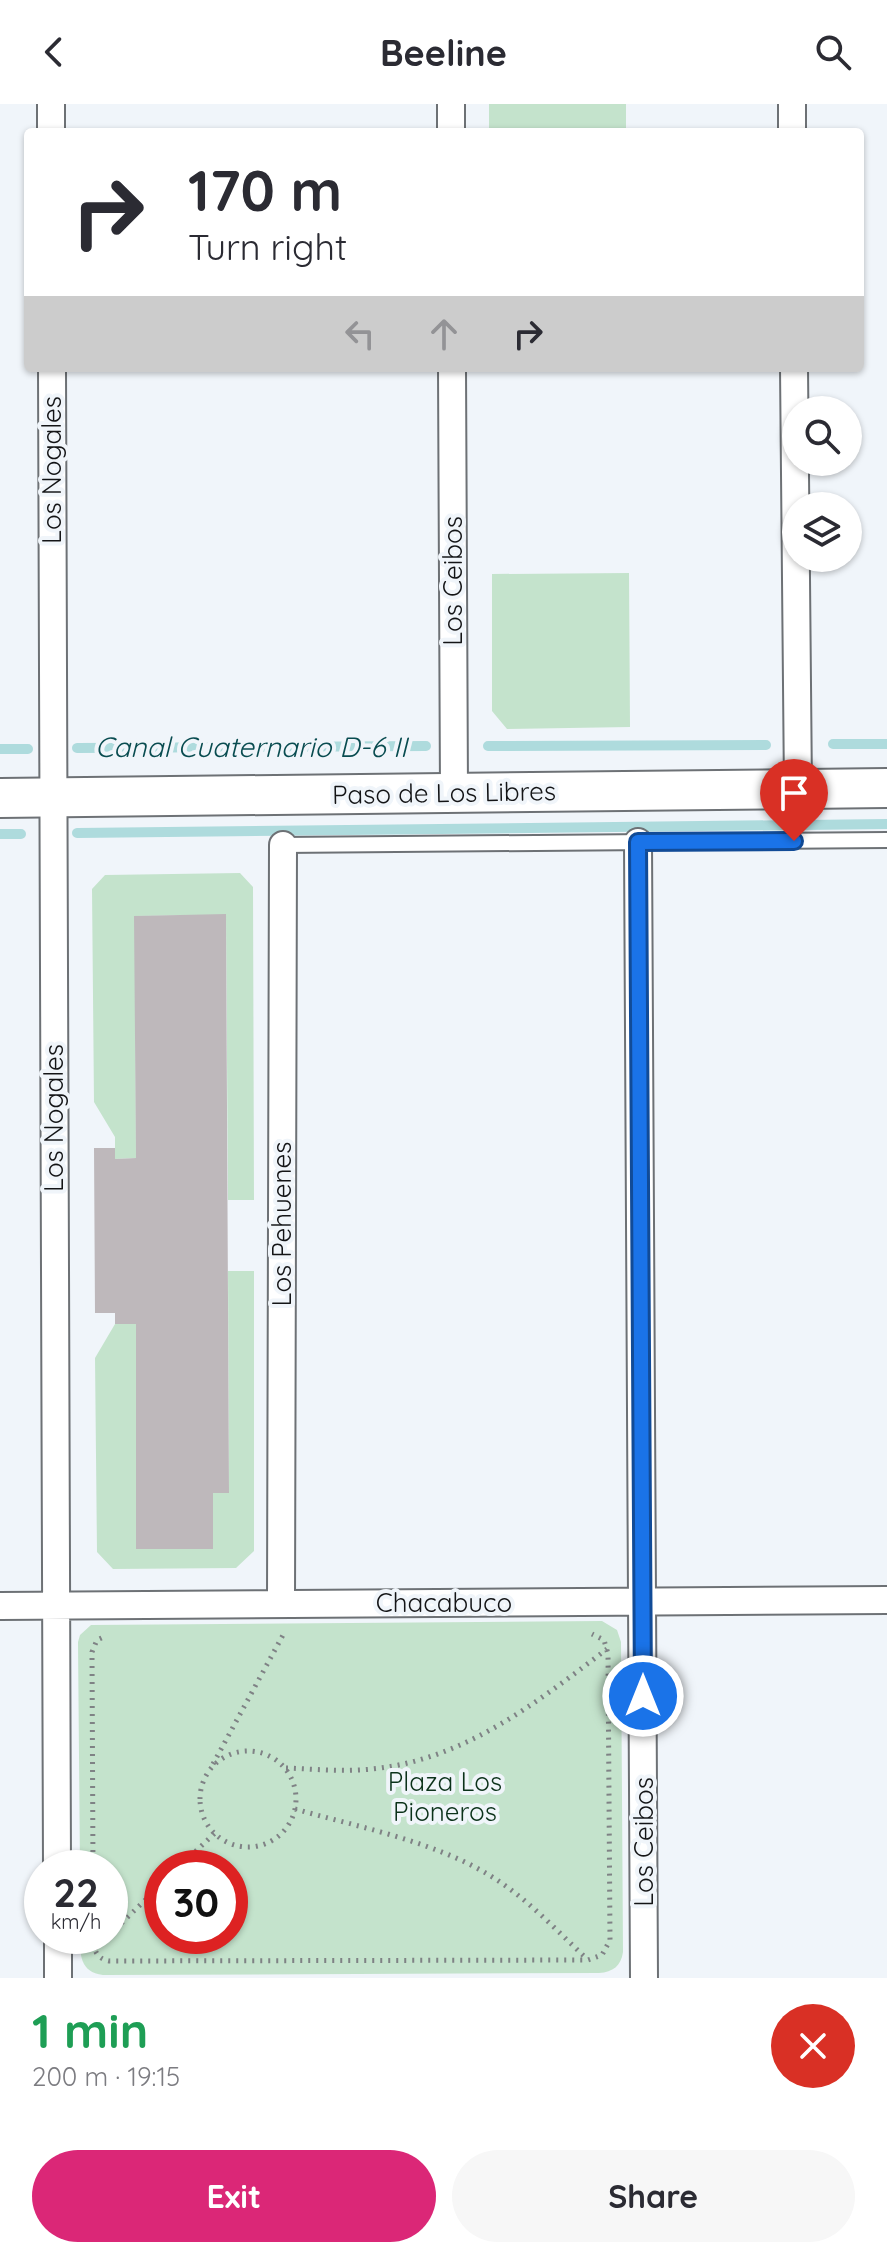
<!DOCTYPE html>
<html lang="en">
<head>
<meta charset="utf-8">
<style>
  :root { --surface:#fff; --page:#f7f7f7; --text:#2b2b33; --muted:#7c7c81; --accent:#db2777 }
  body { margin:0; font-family:Quicksand,sans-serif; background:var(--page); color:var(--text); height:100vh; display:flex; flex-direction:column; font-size:30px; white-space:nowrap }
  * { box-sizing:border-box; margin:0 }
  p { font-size:26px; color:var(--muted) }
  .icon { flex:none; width:44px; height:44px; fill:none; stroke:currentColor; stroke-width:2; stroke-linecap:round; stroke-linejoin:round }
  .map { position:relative; height:1874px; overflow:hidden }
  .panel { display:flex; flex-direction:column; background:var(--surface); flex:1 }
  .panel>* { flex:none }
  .guide { position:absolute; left:24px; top:24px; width:840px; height:244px; border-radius:8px; box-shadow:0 2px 6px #0004; background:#fff; color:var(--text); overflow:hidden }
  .controls { position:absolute; left:782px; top:292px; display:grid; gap:16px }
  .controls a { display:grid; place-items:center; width:80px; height:80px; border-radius:50%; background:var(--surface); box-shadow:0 2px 6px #0004; font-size:40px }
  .speed { position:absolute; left:24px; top:1746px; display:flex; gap:16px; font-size:40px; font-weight:700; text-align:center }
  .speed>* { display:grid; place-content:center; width:104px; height:104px; border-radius:50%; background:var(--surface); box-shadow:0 2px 6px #0004; line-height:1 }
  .speed small { font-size:20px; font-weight:400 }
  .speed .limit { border:12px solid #d22; background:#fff; color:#111 }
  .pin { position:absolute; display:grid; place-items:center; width:68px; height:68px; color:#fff; margin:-82px -34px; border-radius:50% 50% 50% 0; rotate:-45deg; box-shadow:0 0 8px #0007 }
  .pin .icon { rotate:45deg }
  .me { position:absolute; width:88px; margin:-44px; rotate:0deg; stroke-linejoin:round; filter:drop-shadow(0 0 6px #0008) }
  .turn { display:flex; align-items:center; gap:28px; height:168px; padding:0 32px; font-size:36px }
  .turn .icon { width:104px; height:104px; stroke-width:2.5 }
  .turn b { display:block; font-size:56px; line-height:68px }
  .lanes { display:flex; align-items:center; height:76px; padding:0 32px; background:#0003; justify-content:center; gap:40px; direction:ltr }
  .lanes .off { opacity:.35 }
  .round { display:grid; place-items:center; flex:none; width:84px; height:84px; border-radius:42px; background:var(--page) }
  .overview { display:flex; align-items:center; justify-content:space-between; height:136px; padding:0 32px }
  h1 { font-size:48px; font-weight:700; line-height:60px; color:#1e9e55 }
  .primary-button { display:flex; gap:16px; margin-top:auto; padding:16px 32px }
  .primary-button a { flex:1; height:92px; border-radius:48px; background:var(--accent); color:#fff; font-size:32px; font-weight:700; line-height:92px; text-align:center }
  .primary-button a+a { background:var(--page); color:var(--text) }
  header { display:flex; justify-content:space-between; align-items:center; height:104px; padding:0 32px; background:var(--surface); font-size:36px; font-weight:700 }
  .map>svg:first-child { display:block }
  .green { fill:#c4e3cc; fill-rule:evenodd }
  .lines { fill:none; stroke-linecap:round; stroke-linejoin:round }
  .stream { stroke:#aedbdd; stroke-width:10 }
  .building { fill:#beb8bb }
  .lane-casing { stroke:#6d7175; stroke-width:18 }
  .street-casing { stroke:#6d7175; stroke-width:30 }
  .secondary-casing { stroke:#6d7175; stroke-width:42 }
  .path { stroke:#7f8285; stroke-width:5; stroke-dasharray:2 6; stroke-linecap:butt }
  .lane { stroke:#fff; stroke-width:14 }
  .street { stroke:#fff; stroke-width:26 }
  .secondary { stroke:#fff; stroke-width:38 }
  .route-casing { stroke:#114b97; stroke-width:20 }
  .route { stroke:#1a73e8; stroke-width:14 }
  .labels { text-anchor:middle; stroke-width:8; stroke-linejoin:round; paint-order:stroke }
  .street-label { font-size:26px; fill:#131416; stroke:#f0f5fa }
  .park-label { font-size:26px; fill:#0b321a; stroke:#f0f5fa }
  .water-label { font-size:28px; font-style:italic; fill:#094c50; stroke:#f0f5fa }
</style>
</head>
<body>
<header><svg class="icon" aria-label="back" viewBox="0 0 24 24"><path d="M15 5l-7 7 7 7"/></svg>Beeline<svg class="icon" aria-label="search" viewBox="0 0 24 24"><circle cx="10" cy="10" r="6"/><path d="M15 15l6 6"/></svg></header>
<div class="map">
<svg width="887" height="1874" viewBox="0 0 887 1874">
  <rect width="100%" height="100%" fill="#f0f5fa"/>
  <path class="green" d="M 489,0 L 626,0 L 626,28 L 489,28 Z
    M 629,469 L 630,623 L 507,625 L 492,607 L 492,470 Z
    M 240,769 L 253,783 L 254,1096 L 228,1096 L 226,811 L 135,812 L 136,1054 L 115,1055 L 115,1033 L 94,998 L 92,785 L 105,771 Z
    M 228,1167 L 254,1167 L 254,1447 L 236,1464 L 113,1465 L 97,1448 L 95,1254 L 115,1220 L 136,1220 L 136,1445 L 213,1445 L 213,1389 L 229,1389 Z
    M 602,1517 L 617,1526 L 621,1538 L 623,1848 C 621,1862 613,1868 599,1869 L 103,1871 C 80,1868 80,1851 80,1832 L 110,1832 L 110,1764 L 80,1764 L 78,1538 L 80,1531 L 91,1521 ZM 230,1764 L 230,1832 L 162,1832 L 162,1764 Z"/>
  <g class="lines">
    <path class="stream" d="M 833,640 L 887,640
      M 488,642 L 766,641
      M 77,644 L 426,642
      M 0,645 L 28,645
      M 77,729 L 887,720
      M 0,730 L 21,730"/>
  </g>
  <path class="building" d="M 226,810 L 229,1389 L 213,1389 L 213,1445 L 136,1445 L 136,1220 L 115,1220 L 115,1209 L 95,1209 L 94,1044 L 115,1044 L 115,1055 L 136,1054 L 134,812 Z"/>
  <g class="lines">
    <defs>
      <path id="lane" d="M 283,741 L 887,736"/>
      <path id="street" d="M 51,0 L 51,28
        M 451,0 L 451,28
        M 792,0 L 792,28
        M 52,264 L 57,1764
        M 452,264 L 454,689
        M 794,264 L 798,685
        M 638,738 L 644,1874
        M 281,1500 L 283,741
        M 0,1502 L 887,1496
        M 58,1832 L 58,1874"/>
      <path id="secondary" d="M 0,694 L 887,684"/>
    </defs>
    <use href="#lane" class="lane-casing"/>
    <use href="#street" class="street-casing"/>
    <use href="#secondary" class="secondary-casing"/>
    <path class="path" d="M200 1695a48 48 0 1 1 96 0a48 48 0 1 1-96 0Z
      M 213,1660 L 283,1531
      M 286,1664 C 314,1665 343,1668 372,1665 C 464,1656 536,1599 607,1545
      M 295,1705 C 358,1723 433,1737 489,1771 C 526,1793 556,1826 587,1855
      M 93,1764 L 92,1548 L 97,1536 L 106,1532
      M 178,1764 L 215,1729
      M 110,1830 L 162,1780
      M 93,1832 C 93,1845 96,1855 110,1857 L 588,1856 L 602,1851 L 610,1836 L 608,1550 L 604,1536 L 592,1530
      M 95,1844 L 108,1832"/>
    <use href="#lane" class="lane"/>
    <use href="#street" class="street"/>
    <use href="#secondary" class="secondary"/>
  </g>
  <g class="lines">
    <defs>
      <path id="route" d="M 643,1592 L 638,738 L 794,737"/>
    </defs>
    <use href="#route" class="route-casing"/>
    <use href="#route" class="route"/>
  </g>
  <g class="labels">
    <g class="street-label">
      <text transform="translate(52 366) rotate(-90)" y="9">Los Nogales</text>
      <text transform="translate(453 477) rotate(-90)" y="9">Los Ceibos</text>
      <text transform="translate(444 689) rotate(-1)" y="9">Paso de Los Libres</text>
      <text transform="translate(54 1014) rotate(-90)" y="9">Los Nogales</text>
      <text transform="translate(282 1120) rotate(-90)" y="9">Los Pehuenes</text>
      <text x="444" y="1508">Chacabuco</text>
      <text transform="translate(644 1738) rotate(-90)" y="9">Los Ceibos</text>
    </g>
    <g class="park-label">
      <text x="445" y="1687">Plaza Los<tspan x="445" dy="30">Pioneros</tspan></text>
    </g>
    <g class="water-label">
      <text x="251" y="653">Canal Cuaternario D-6 II</text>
    </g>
  </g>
</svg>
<div class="controls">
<a><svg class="icon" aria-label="search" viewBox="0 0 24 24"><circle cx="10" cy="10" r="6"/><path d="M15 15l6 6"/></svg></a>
<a><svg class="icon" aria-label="layers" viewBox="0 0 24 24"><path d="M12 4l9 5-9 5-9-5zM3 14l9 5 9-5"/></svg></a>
</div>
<div class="speed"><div>22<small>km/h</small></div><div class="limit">30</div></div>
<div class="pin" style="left:794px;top:737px;background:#d93025"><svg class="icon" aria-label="arrive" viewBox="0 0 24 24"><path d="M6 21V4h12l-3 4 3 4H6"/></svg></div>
<svg class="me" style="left:643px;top:1592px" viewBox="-20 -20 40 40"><circle r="17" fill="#1a73e8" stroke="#fff" stroke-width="3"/><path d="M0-11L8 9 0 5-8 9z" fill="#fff"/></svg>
<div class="guide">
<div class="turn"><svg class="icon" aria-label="right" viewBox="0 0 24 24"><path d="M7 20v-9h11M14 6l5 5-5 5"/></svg><div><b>170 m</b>Turn right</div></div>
<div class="lanes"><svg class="icon off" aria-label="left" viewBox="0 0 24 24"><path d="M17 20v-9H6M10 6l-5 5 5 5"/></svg><svg class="icon off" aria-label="ahead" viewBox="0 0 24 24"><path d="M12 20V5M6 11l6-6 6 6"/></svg><svg class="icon" aria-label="right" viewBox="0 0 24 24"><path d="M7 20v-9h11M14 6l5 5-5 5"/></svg></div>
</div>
</div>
<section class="panel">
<div class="overview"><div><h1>1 min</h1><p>200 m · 19:15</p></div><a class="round" style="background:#d93025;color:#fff"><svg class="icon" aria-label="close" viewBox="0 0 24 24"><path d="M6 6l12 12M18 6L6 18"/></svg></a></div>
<div class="primary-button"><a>Exit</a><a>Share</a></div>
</section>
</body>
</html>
